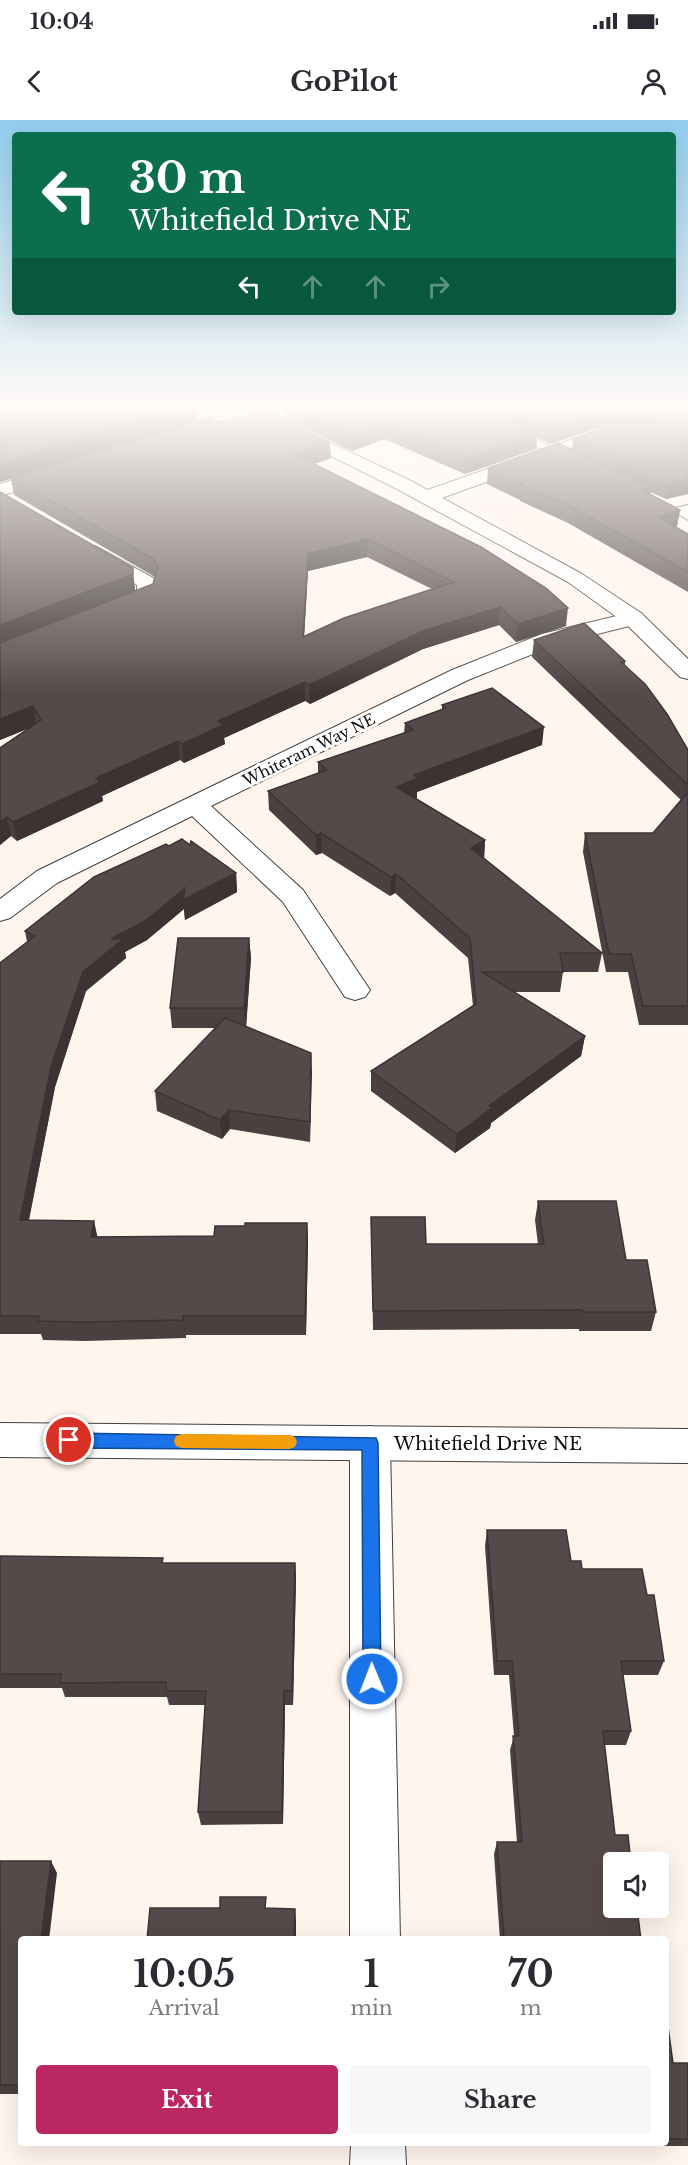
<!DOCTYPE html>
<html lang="en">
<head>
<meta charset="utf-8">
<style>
  :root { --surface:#fff; --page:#f7f7f7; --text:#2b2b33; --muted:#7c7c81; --accent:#bb2763 }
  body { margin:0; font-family:"Libre Baskerville",serif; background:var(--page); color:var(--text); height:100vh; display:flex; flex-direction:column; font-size:22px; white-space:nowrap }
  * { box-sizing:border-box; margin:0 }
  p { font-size:20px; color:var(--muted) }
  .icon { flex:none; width:33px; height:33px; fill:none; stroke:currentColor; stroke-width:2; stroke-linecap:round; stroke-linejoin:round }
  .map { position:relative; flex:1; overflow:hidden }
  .side { position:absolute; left:18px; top:1816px; width:651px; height:210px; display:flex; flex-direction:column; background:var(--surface); border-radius:6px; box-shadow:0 6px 24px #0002 }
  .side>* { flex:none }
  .banner { position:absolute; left:12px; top:12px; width:664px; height:183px; border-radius:6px; box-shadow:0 6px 24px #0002; background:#0b6e4f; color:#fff; overflow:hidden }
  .controls { position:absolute; left:603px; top:1732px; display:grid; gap:12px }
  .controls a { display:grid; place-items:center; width:66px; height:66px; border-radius:6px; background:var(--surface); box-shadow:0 6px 24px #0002; font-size:30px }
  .pin { position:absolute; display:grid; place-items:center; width:51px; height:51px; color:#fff; margin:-26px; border:3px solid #fff; border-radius:50%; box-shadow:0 2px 6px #0007 }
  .me { position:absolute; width:66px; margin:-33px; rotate:359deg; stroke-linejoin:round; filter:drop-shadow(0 0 4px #0008) }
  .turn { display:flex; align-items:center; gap:21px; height:126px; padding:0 18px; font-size:27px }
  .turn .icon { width:78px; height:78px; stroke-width:2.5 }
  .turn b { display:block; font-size:42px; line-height:51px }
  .lanes { display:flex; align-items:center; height:57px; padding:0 18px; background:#0003; justify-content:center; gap:30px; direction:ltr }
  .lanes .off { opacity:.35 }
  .eta { display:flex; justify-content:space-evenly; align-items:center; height:102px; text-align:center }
  .eta b { font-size:36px; font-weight:700; line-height:42px }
  .button { display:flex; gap:12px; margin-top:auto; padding:12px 18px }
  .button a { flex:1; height:69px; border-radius:6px; background:var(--accent); color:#fff; font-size:24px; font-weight:700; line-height:69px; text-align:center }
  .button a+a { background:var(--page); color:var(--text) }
  .status { display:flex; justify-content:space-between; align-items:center; height:42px; padding:0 30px; background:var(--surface); direction:ltr }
  .status svg { height:16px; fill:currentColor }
  header { display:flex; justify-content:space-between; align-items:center; height:78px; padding:0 18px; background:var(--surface); font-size:27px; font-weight:700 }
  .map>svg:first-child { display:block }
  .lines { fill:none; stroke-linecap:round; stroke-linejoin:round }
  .service-casing { stroke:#404040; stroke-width:2 }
  .minor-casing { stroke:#404040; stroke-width:2 }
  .tertiary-casing { stroke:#404040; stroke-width:2 }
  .service { fill:#fff; fill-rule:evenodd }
  .minor { fill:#fff; fill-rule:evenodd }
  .tertiary { fill:#fff; fill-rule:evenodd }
  .wall { fill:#49403f; fill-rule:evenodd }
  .shaded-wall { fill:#3c3433 }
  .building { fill:#554a49; stroke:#3c3433; stroke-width:1.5; fill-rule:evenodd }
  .route { fill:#1a73e8; stroke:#114b97; stroke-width:1.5 }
  .slow { fill:#f59e0b }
  .labels { text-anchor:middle; stroke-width:6; stroke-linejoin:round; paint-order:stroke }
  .far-street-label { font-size:15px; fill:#0d0d0d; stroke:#fff }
  .street-label { font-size:18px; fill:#0d0d0d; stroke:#fff }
</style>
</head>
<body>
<div class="status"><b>10:04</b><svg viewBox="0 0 49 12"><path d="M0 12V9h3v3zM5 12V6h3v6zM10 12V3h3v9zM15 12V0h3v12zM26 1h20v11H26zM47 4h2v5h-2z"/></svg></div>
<header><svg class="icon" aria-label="back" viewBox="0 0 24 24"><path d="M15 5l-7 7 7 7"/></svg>GoPilot<svg class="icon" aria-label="person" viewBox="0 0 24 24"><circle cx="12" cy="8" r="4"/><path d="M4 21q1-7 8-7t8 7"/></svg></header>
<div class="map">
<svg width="688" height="2045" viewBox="0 0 688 2045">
  <rect width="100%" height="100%" fill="#fff5ed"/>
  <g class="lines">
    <defs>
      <path id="service" d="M 455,288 L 470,288 L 576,339 L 566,341 Z
        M 688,385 L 688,400 L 673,391 L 675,388 Z"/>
      <path id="minor" d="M 250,288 L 257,293 L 254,297 L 172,320 L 163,315 L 166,311 Z
        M 688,297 L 688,307 L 610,318 L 433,381 L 419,381 L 417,377 L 419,373 L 601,309 Z
        M 55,347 L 64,353 L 62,357 L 0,376 L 0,364 Z
        M 95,426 L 155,459 L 158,463 L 154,480 L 122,494 L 106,494 L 103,489 L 106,484 L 137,473 L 137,465 L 88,436 L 85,432 L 88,428 Z
        M 633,492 L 641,493 L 644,498 L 641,503 L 558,524 L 468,560 L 211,686 L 303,770 L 370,870 L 365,877 L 355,880 L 345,877 L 283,782 L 192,696 L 57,763 L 10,798 L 0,801 L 0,779 L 37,751 L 452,550 L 542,514 Z
        M 370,1306 L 384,1311 L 390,1323 L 400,1820 L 350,1820 L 350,1323 L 356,1311 Z
        M 351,2024 L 405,2024 L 406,2045 L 350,2045 Z"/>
      <path id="tertiary" d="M 235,288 L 257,288 L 411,361 L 582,454 L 641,493 L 688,539 L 688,559 L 680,557 L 625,503 L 568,462 L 397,369 Z
        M 0,1303 L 688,1309 L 688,1343 L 0,1337 Z"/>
    </defs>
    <use href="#service" class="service-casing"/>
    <use href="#minor" class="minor-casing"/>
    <use href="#tertiary" class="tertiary-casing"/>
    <use href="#service" class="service"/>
    <use href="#minor" class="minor"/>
    <use href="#tertiary" class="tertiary"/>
  </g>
  <path class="wall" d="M 0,288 L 196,288 L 197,301 L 215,302 L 331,338 L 314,344 L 566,506 L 516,522 L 499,505 L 423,529 L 310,584 L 305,581 L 224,618 L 225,624 L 184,643 L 180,640 L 102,676 L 103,681 L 17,721 L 11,716 L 0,725 L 30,608 L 0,620 L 0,372 L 135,466 L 135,471 L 153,464 L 155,457 L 14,375 L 11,359 L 0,362 ZM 367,437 L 432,469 L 304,516 L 308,451 Z
    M 286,288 L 688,288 L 688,374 L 666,379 L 650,372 L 650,374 L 680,390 L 677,406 L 676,407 L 688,414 L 688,472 L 568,403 L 520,381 L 520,380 L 487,364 L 488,348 L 572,330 L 573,319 L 688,295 L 601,307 L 550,324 L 537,318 L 536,329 L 465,354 L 384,319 L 352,331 L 286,299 Z
    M 534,520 L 625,541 L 625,545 L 688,630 L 688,905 L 639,905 L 628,852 L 606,852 L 583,732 L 585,713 L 653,713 L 681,680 L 532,537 Z
    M 442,585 L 542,625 L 417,672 L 417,678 L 416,678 L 485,720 L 484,739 L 602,833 L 598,852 L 563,852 L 560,872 L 514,872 L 585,916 L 581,936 L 491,1003 L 490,1008 L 455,1033 L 371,971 L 371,951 L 473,886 L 468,838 L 395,773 L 390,776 L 322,733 L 316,735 L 269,690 L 268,671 L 318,653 L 318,642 L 404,613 L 405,603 L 442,590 Z
    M 169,726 L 236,753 L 237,772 L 185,800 L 184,789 L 147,820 L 125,832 L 126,838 L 86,871 L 55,967 L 29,1100 L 94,1101 L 97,1117 L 214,1116 L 245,1106 L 307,1103 L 308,1122 L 306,1215 L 186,1215 L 186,1218 L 85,1221 L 43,1220 L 41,1214 L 0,1214 L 0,843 L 27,822 L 25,811 Z
    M 249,818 L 251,838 L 246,907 L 311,933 L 310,1022 L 230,1009 L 222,1019 L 157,991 L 155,971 L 215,908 L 172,908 L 170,888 Z
    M 538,1081 L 626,1140 L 656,1192 L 651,1211 L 579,1211 L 579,1209 L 373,1210 L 371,1097 L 426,1124 L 538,1124 L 535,1100 Z
    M 487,1410 L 571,1441 L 582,1449 L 647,1475 L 664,1541 L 658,1555 L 623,1555 L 631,1611 L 626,1625 L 604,1625 L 615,1715 L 641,1820 L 500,1820 L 494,1734 L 497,1722 L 517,1722 L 510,1630 L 514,1616 L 509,1555 L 494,1555 L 485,1426 Z
    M 0,1436 L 164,1443 L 295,1443 L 296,1459 L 293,1585 L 285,1585 L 283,1704 L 201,1705 L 198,1692 L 205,1585 L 169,1585 L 167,1577 L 65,1577 L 62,1568 L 0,1568 Z
    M 0,1741 L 57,1753 L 21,1820 L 21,1974 L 0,1974 Z
    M 666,1893 L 673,1943 L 688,1943 L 688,2026 L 571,2026 L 570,2024 L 666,2024 Z"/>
  <path class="shaded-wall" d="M 183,288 L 196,288 L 197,301 L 0,362 L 0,344 Z
    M 629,288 L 688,288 L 688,295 L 601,307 L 550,324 L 552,309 L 603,292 Z
    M 385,304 L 384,319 L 352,331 L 352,316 Z
    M 537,314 L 536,329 L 465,354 L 466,339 Z
    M 330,322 L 331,338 L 295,351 L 294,334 Z
    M 688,359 L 688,374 L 666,379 L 668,364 Z
    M 651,367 L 649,384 L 642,370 Z
    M 680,390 L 677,406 L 655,413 L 658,397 Z
    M 368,419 L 367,437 L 308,451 L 303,536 L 303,517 L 308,434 Z
    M 133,448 L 135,471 L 0,525 L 0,505 Z
    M 500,487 L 499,505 L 423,529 L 310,584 L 309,565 L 423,511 Z
    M 568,488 L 566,506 L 516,522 L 518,504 Z
    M 305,562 L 305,581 L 224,618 L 225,624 L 184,643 L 182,624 L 218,601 Z
    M 33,586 L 36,605 L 0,620 L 0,599 Z
    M 544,607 L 542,625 L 417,672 L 417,678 L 396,686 L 396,667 L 414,655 Z
    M 178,621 L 180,640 L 102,676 L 103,681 L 17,721 L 13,702 L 96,658 Z
    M 7,697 L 11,716 L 0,725 L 0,702 Z
    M 321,713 L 322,733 L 316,735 L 316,715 Z
    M 485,720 L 484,739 L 471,728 Z
    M 236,753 L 237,772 L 185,800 L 184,789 L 147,820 L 125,832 L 126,838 L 86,871 L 55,967 L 25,1119 L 20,1100 L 51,947 L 83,852 L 111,819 L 185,768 Z
    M 396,754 L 395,773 L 390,776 L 391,757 Z
    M 249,818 L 251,838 L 246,908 L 244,888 Z
    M 585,916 L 581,936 L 491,1003 L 490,1008 L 455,1033 L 457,1014 L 489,986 Z
    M 311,933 L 312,953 L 310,1022 L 310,1002 Z
    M 229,990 L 230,1009 L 222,1019 L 220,1000 Z
    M 94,1101 L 98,1120 L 91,1117 Z
    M 307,1103 L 308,1122 L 306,1215 L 305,1196 Z
    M 183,1196 L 186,1215 L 186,1218 L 183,1200 Z
    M 295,1443 L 296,1459 L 293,1585 L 292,1571 Z
    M 284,1571 L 285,1585 L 283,1704 L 282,1692 Z
    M 51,1741 L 57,1753 L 49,1820 L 41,1820 Z
    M 295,1789 L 296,1801 L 296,1820 L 294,1820 Z"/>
  <path class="building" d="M 0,288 L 183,288 L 0,344 Z
    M 294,288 L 482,288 L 537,314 L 466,339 L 385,304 L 352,316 Z
    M 507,288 L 629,288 L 603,292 L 552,309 Z
    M 265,290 L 330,322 L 294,334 L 481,427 L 546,468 L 568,488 L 518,504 L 500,487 L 423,511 L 309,565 L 305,562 L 218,601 L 223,605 L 182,624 L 178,621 L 96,658 L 100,662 L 13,702 L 7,697 L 0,702 L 0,628 L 41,600 L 33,586 L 0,599 L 0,523 L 153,464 L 158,446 L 154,439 L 11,358 L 209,297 L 215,302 L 225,301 ZM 368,419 L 454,462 L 344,498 L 303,517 L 308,434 Z
    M 688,295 L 688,359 L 668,364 L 573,319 L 613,305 Z
    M 558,323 L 651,367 L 642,370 L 680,390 L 658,397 L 688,414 L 688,452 L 570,386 L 521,365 L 523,364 L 488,348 Z
    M 0,372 L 133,448 L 133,454 L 0,505 Z
    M 584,503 L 625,541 L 621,542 L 645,564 L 667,594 L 688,630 L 688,665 L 534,520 Z
    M 492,568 L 544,607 L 414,655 L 418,658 L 396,667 L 485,720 L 471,728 L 602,833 L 560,833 L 563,852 L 482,852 L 585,916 L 489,986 L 492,988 L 457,1014 L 371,951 L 476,884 L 470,818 L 396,754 L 391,757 L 321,713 L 316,715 L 268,671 L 327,650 L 318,642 L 413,610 L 405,603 L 446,588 L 442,585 Z
    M 688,672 L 688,886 L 643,886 L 631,834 L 609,834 L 585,713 L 653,713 Z
    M 182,719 L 190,725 L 191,721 L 236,753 L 183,780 L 185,768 L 145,801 L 111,819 L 123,819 L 83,852 L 51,947 L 20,1100 L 94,1101 L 91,1117 L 214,1116 L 215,1106 L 245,1106 L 245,1103 L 307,1103 L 305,1196 L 183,1196 L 183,1200 L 81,1202 L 38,1201 L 39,1196 L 0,1196 L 0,843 L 35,816 L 25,811 L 94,757 L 166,724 L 169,726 Z
    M 178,818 L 249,818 L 244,888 L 170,888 Z
    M 225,898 L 311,933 L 310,1002 L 229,990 L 220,1000 L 155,971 Z
    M 538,1081 L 616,1081 L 626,1140 L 647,1140 L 656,1192 L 583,1192 L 582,1190 L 373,1191 L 371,1097 L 425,1097 L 426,1124 L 544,1124 Z
    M 487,1410 L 566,1410 L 571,1441 L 581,1441 L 582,1449 L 642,1449 L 647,1475 L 654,1475 L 664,1541 L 621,1541 L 631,1611 L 603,1611 L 615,1715 L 628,1715 L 631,1743 L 614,1743 L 614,1788 L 637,1788 L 641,1820 L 520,1820 L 520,1818 L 504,1818 L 497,1722 L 522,1722 L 513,1616 L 519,1616 L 512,1541 L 497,1541 Z
    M 0,1436 L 163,1438 L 162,1443 L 295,1443 L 292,1571 L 284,1571 L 282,1692 L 198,1692 L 206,1571 L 166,1571 L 166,1562 L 60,1563 L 61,1554 L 0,1554 Z
    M 0,1741 L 51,1741 L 41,1820 L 21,1820 L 21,1965 L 0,1965 Z
    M 220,1777 L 266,1777 L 265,1788 L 295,1789 L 294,1820 L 147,1820 L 150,1788 L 220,1788 Z
    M 666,1893 L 673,1943 L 688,1943 L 688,2019 L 666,2019 Z"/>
  <linearGradient id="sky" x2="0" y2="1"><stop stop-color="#92ceed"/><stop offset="0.5" stop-color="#fffaf7"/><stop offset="1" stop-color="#fffaf7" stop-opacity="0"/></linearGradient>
  <rect width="688" height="575" fill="url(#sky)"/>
  <path class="route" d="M 69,1313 L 376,1318 L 378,1323 L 381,1559 L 379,1565 L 372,1568 L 365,1565 L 363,1559 L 362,1330 L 69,1328 L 64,1326 L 61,1320 L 64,1315 Z"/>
  <path class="slow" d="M 182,1314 L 289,1315 L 295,1317 L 297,1322 L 295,1327 L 289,1329 L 182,1328 L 176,1326 L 174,1321 L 176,1316 Z"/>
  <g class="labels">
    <g class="far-street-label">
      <text transform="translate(309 630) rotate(-26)" y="5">Whiteram Way NE</text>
    </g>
    <g class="street-label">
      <text x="488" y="1330">Whitefield Drive NE</text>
    </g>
  </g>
</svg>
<div class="controls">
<a><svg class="icon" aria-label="sound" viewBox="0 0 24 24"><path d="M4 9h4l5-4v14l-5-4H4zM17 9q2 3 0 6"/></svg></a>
</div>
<div class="pin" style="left:69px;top:1320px;background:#d93025"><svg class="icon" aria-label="arrive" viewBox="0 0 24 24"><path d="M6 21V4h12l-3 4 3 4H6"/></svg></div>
<svg class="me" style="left:372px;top:1559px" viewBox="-20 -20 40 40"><circle r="17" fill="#1a73e8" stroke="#fff" stroke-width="3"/><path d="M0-11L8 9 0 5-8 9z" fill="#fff"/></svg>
<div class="banner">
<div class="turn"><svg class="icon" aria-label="left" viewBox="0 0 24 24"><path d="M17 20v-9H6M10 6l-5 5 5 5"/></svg><div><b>30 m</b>Whitefield Drive NE</div></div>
<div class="lanes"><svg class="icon" aria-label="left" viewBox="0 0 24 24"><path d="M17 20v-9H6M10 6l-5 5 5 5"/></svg><svg class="icon off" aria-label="ahead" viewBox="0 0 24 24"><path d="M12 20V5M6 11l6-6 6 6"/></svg><svg class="icon off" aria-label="ahead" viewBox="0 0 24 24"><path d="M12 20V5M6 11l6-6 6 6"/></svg><svg class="icon off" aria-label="right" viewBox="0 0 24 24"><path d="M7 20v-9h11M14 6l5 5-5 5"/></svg></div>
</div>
<section class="side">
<div class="eta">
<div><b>10:05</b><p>Arrival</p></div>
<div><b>1</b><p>min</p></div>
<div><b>70</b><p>m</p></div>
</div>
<div class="button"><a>Exit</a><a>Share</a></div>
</section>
</div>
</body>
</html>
